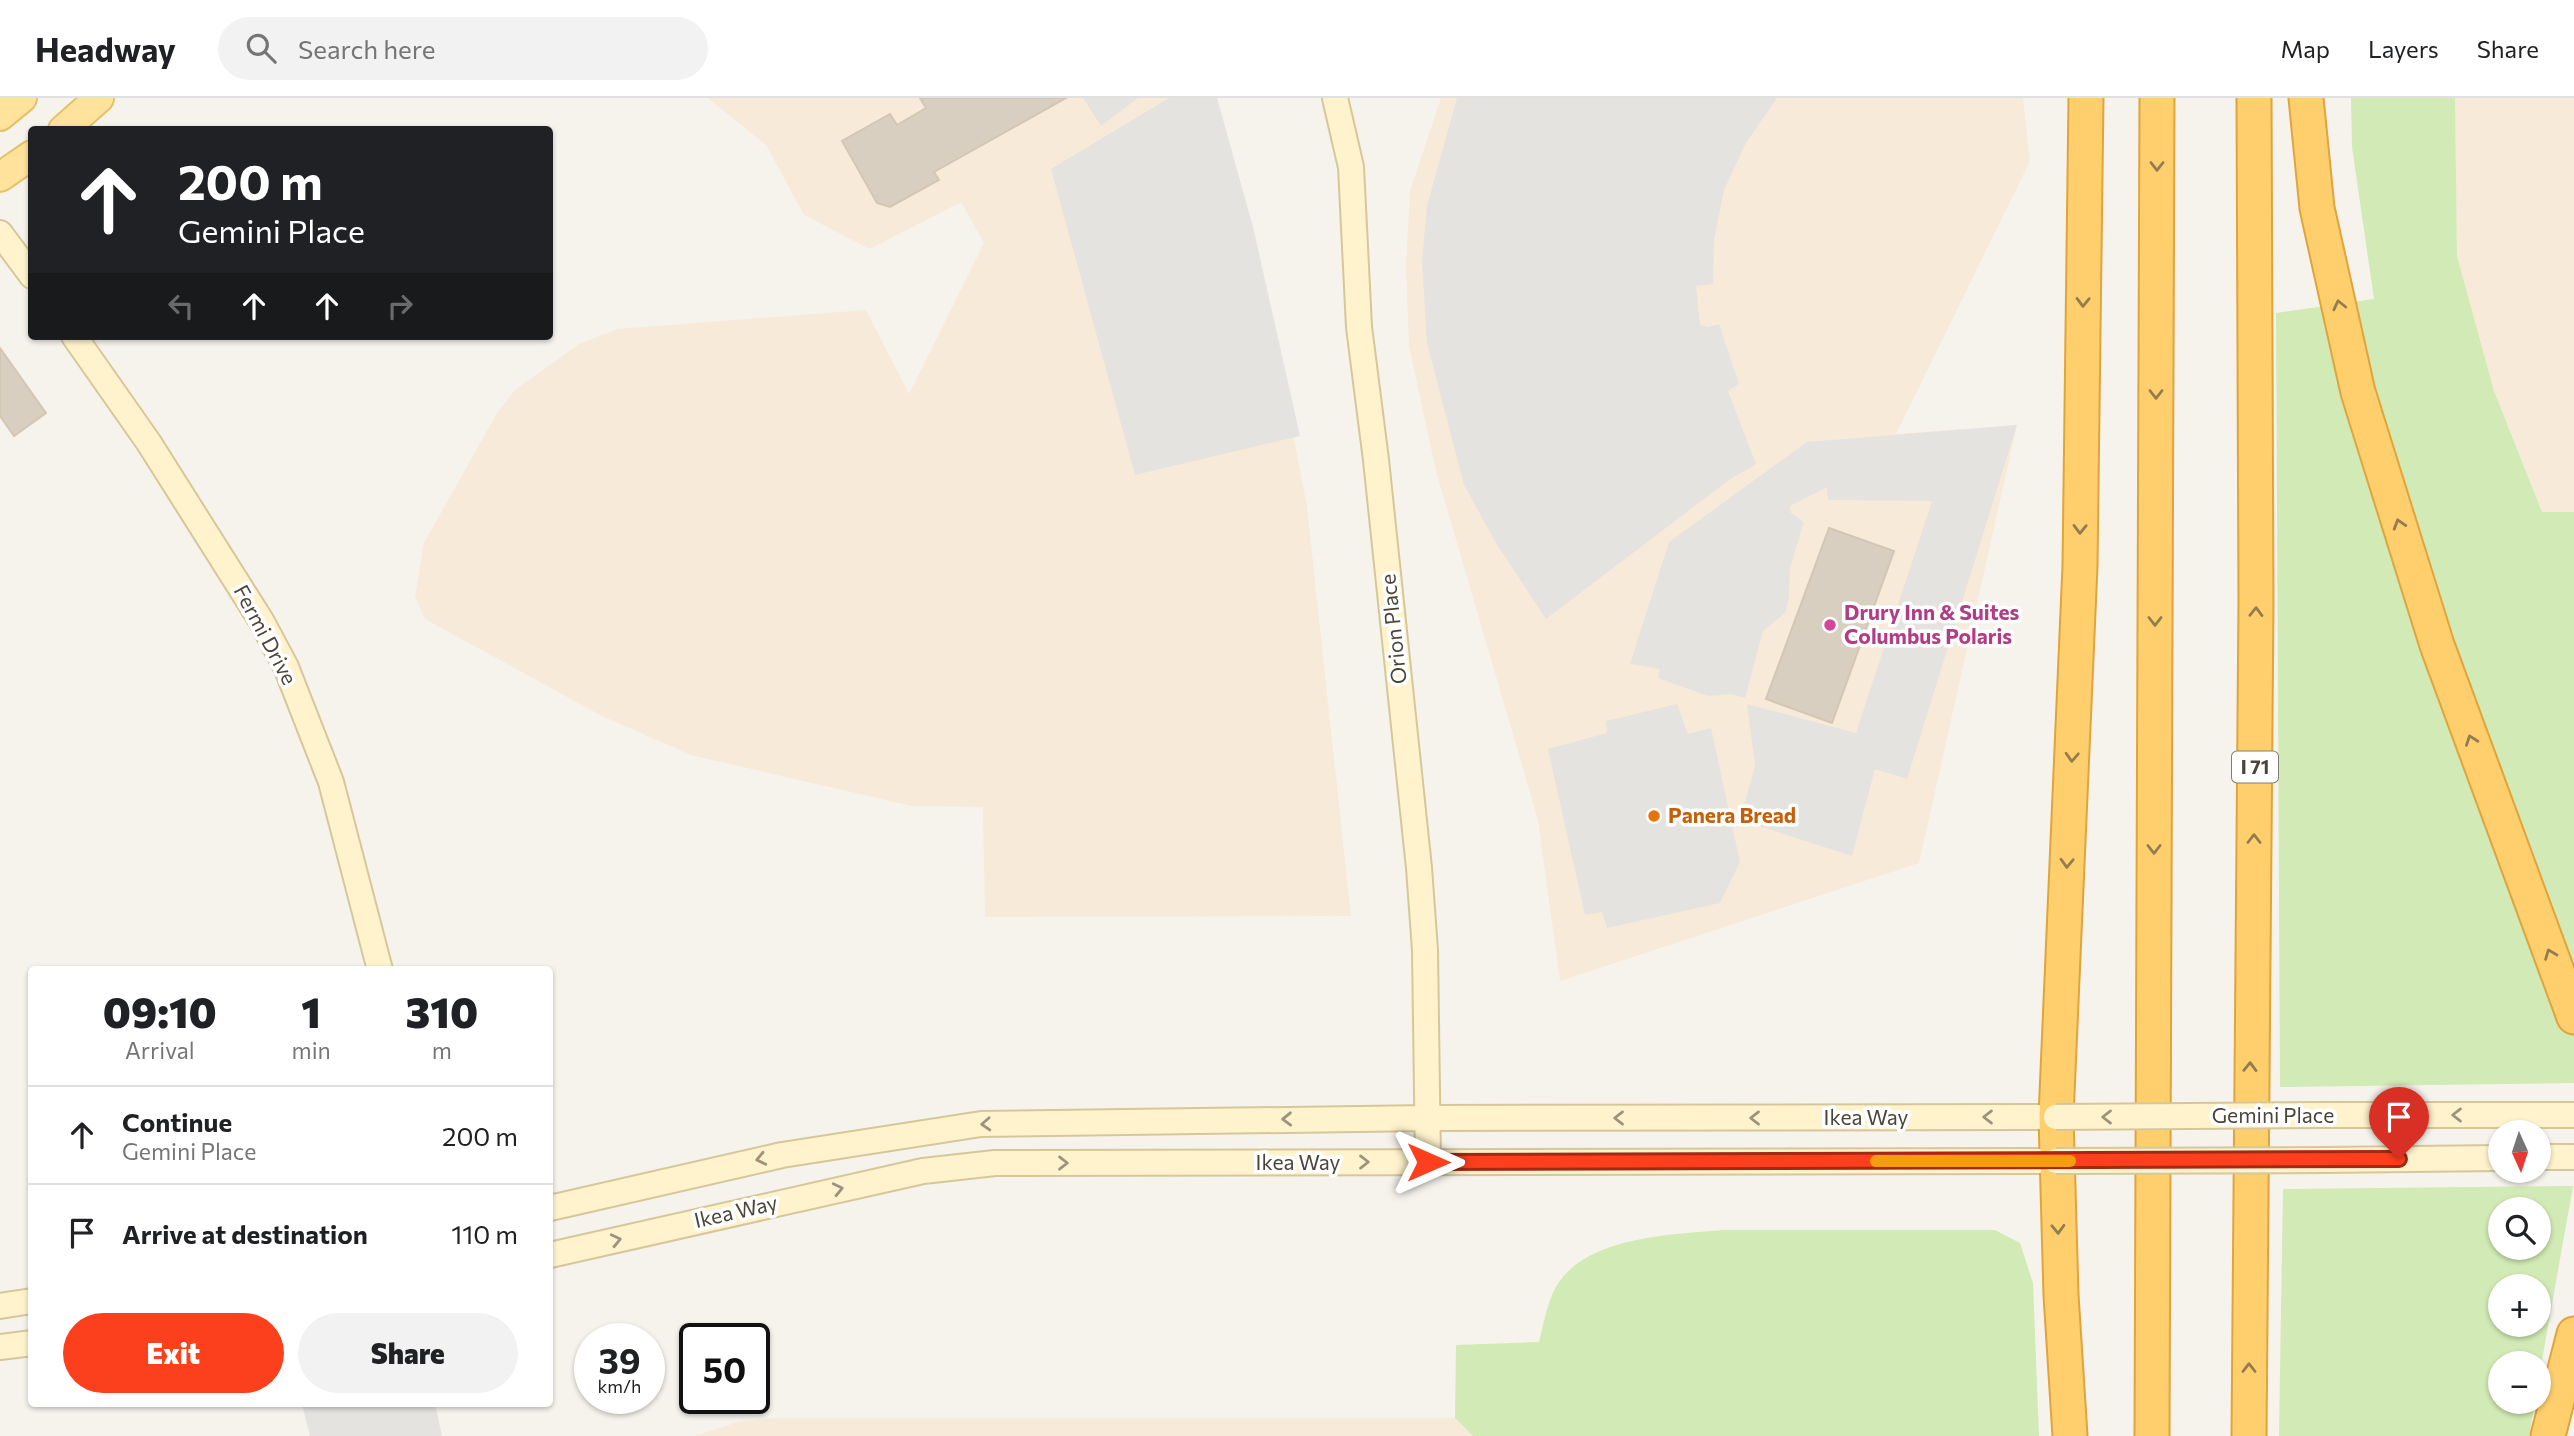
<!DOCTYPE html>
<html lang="en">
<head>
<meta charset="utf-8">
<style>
  :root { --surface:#fff; --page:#f2f2f2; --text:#202124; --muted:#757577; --line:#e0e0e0; --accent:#fc3f1d }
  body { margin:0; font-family:Commissioner,sans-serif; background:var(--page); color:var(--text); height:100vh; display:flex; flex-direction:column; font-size:26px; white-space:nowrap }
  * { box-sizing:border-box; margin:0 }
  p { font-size:23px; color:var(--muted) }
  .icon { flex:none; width:38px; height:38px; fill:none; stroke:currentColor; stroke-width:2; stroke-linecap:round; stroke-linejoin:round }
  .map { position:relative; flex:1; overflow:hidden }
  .sheet { position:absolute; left:28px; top:868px; width:525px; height:441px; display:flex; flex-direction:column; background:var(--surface); border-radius:7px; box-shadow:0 2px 5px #0004 }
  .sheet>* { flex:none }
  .hud { position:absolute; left:28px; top:28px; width:525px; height:214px; border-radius:7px; box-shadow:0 2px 5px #0004; background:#202124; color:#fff; overflow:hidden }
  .needle { width:46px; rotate:177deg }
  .tools { position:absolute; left:2488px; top:1022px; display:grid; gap:14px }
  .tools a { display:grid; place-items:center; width:63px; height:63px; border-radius:50%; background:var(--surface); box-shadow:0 2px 5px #0004; font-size:35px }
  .speed { position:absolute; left:574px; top:1225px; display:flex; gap:14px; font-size:35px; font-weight:700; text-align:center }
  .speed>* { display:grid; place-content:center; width:91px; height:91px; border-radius:50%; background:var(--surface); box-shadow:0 2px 5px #0004; line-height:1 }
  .speed small { font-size:18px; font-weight:400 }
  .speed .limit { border:4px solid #111; border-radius:10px; background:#fff; color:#111 }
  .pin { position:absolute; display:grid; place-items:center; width:60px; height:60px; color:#fff; margin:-72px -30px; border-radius:50% 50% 50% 0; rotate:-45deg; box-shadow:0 0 7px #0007 }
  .pin .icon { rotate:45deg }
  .me { position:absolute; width:77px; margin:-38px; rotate:90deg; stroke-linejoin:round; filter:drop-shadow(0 0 5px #0008) }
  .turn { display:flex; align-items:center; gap:24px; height:147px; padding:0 35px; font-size:32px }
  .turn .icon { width:91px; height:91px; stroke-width:2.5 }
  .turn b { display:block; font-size:49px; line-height:60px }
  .lanes { display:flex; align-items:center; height:66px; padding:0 35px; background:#0003; justify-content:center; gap:35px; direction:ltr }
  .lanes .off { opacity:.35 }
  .eta { display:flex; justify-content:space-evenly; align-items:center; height:119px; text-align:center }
  .eta b { font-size:42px; font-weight:800; line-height:49px }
  .action { display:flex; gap:14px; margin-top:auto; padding:14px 35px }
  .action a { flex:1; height:80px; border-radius:42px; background:var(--accent); color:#fff; font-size:28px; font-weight:800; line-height:80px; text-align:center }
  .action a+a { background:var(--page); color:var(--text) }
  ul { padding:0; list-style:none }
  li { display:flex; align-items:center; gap:21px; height:98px; padding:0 35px; border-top:2px solid var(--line) }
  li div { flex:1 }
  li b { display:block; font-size:26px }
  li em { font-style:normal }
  header { display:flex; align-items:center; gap:42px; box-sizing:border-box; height:98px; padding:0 35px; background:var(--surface); border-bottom:2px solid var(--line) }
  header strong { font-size:33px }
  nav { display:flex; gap:38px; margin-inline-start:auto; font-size:24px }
  .search { width:490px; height:63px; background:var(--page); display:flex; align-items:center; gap:18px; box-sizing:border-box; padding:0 24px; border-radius:38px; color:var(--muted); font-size:26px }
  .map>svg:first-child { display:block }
  .commercial { fill:#f7ead8 }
  .green { fill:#d2eab5; fill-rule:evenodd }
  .parking { fill:#e5e3e0 }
  .building { fill:#d8cfc1; stroke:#d3c7b4; stroke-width:2 }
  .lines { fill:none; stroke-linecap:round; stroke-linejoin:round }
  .secondary-casing { stroke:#d6c79b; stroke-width:28 }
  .primary-casing { stroke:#e6c16a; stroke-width:32 }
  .highway-casing { stroke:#e0a43c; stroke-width:37 }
  .secondary { stroke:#fff3cd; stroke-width:24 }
  .primary { stroke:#ffe39c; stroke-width:28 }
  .highway { stroke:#ffcf6e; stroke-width:33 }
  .secondary-bridge-casing { stroke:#d6c79b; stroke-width:28; stroke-linecap:butt }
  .secondary-bridge { stroke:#fff3cd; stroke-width:24 }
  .oneway { stroke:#937c4e }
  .oneway2 { stroke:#9c937c }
  .route-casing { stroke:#a42913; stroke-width:18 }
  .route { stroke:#fc3f1d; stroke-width:12 }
  .slow { stroke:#f59e0b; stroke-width:12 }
  .hotel-dot { fill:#d1479c; stroke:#fff; stroke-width:2.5 }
  .food-dot { fill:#e8710a; stroke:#fff; stroke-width:2.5 }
  .labels { text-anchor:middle; stroke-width:7; stroke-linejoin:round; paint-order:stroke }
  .shield { fill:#fff; stroke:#817c74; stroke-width:2 }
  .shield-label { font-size:19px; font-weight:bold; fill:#4b4439 }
  .hotel-label { font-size:21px; font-weight:bold; fill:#b23c85; stroke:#fff; text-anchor:start }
  .street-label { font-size:21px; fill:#4b4439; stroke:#fff }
  .food-label { font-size:21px; font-weight:bold; fill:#c56008; stroke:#fff; text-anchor:start }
</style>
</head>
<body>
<header>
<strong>Headway</strong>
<div class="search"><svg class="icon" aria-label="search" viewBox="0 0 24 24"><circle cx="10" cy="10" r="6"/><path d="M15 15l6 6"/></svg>Search here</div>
<nav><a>Map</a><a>Layers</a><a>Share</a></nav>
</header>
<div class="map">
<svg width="2574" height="1338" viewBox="0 0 2574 1338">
  <rect width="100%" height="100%" fill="#f6f3ec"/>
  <path class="commercial" d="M 708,0 L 1217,0 L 1254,133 L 1307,409 L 1351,818 L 985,819 L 983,709 L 912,708 L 691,657 L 602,618 L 425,521 L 415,499 L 424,445 L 497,315 L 515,292 L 579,246 L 618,231 L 866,212 L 909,296 L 984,145 L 961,104 L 870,151 L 804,117 L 766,47 Z
    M 1441,0 L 2023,0 L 2030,63 L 1896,336 L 2017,327 L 1919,765 L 1560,883 L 1538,722 L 1436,373 L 1409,248 L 1406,167 L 1410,93 Z
    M 2455,0 L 2574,0 L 2574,414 L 2542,414 L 2494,293 L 2457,158 Z
    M 776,1320 L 1455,1320 L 1473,1338 L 695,1338 L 738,1324 Z"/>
  <path class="green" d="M 2351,0 L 2455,0 L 2457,158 L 2494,293 L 2542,414 L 2574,414 L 2574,985 L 2280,989 L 2276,215 L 2374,201 L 2352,49 Z
    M 2573,1088 L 2539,1279 L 2539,1265 L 2501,1265 L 2501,1304 L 2535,1304 L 2529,1338 L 2279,1338 L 2283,1091 ZM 2501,1111 L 2539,1111 L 2539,1150 L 2501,1150 ZM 2501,1188 L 2539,1188 L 2539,1227 L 2501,1227 Z
    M 1723,1132 L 1995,1132 L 2020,1145 L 2033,1185 L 2039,1338 L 1473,1338 L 1455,1320 L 1456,1247 L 1539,1244 C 1543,1228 1546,1212 1552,1197 C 1576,1138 1670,1137 1723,1132 Z"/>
  <path class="parking" d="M 1083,0 L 1138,0 L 1101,28 Z
    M 1169,0 L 1217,0 L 1254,133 L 1300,338 L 1135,377 L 1051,71 Z
    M 1457,0 L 1777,0 L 1746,45 L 1724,92 L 1714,142 L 1713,186 L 1696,188 L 1700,227 L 1708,229 L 1719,226 L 1739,286 L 1728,293 L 1756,366 L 1729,382 L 1546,521 L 1496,445 L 1464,387 L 1427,245 L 1422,163 L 1427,108 Z
    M 2017,327 L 1907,681 L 1875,671 L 1852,758 L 1740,722 L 1755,668 L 1747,606 L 1856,635 L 1932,403 L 1828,402 L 1827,389 L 1790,408 L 1791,415 L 1804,424 L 1790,470 L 1789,499 L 1785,515 L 1763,533 L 1745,600 L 1731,596 L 1708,598 L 1658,580 L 1660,571 L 1630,566 L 1669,444 L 1807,344 Z
    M 1677,606 L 1688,636 L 1711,630 L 1740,764 L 1720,805 L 1607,830 L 1602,814 L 1585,817 L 1548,651 L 1607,635 L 1606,623 Z
    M 302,1306 L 435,1306 L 442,1338 L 310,1338 Z"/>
  <path class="building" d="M 920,0 L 1066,0 L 934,74 L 939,82 L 890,109 L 877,105 L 842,43 L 890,16 L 897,27 L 926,10 Z
    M 0,250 L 46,315 L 14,338 L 0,318 Z
    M 1829,430 L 1894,453 L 1832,625 L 1766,601 Z"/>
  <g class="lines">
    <defs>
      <path id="secondary" d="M 1335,0 L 1351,69 L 1359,229 L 1376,362 L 1419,770 L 1425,852 L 1428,1064
        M 0,135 L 32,178
        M 74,238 L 149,345 L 262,524 L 286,569 L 331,684 L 380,872
        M 2322,1017 L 2574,1017
        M 2539,1059 L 2574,1059
        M 2323,1062 L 2501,1060
        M 550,1110 L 782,1057 L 981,1026 L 1429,1020 L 2056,1019
        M 550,1157 L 923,1073 L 995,1065 L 2056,1063
        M 0,1208 L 32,1203
        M 0,1249 L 32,1245"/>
      <path id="primary" d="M 0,18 L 22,0
        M 63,32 L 99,0
        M 0,79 L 32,57"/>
      <path id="highway" d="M 2306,0 L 2317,110 L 2358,294 L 2437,547 L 2574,919
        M 2070,1338 L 2061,1197 L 2056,1019 L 2080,468 L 2086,0
        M 2152,1338 L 2157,0
        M 2249,1338 L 2256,504 L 2254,0
        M 2548,1338 L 2574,1236"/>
    </defs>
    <use href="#secondary" class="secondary-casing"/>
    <use href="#primary" class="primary-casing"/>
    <use href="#highway" class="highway-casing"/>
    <use href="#secondary" class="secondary"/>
    <use href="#primary" class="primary"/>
    <use href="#highway" class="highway"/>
    <defs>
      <path id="secondary-bridge" d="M 2056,1019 L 2322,1017
        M 2056,1063 L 2323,1062"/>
    </defs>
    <use href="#secondary-bridge" class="secondary-bridge-casing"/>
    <use href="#secondary-bridge" class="secondary-bridge"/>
  </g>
  <defs><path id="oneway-chevron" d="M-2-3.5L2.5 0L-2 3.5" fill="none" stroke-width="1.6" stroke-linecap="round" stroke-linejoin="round" transform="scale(1.75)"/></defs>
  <g class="oneway">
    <use href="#oneway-chevron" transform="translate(2157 68) rotate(90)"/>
    <use href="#oneway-chevron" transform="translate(2083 204) rotate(91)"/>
    <use href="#oneway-chevron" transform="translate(2339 207) rotate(-103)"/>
    <use href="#oneway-chevron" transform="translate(2156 296) rotate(90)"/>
    <use href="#oneway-chevron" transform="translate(2399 426) rotate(-107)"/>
    <use href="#oneway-chevron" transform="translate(2080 431) rotate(91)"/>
    <use href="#oneway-chevron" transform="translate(2256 514) rotate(-89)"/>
    <use href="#oneway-chevron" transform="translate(2155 523) rotate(90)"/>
    <use href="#oneway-chevron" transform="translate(2471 642) rotate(-110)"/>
    <use href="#oneway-chevron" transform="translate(2072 659) rotate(93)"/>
    <use href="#oneway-chevron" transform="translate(2254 741) rotate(-90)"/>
    <use href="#oneway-chevron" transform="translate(2154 751) rotate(90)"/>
    <use href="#oneway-chevron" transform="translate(2067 765) rotate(92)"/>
    <use href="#oneway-chevron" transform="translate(2550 856) rotate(-111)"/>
    <use href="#oneway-chevron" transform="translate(2250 969) rotate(-89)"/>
    <use href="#oneway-chevron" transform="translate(2058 1131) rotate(88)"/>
    <use href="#oneway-chevron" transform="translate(2249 1270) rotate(-90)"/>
  </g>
  <g class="oneway2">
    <use href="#oneway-chevron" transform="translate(2457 1017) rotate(180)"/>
    <use href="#oneway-chevron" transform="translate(1988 1019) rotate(180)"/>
    <use href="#oneway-chevron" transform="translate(2107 1019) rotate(180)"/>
    <use href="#oneway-chevron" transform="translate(1619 1020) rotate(-180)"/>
    <use href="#oneway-chevron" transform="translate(1755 1020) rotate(180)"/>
    <use href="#oneway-chevron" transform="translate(1287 1021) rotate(179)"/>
    <use href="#oneway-chevron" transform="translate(986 1026) rotate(177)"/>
    <use href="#oneway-chevron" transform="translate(761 1061) rotate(167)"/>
    <use href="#oneway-chevron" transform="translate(1364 1064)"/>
    <use href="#oneway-chevron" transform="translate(1063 1065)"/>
    <use href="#oneway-chevron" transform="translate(838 1091) rotate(-13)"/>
    <use href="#oneway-chevron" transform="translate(616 1142) rotate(-13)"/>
  </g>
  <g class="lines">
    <defs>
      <path id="route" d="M 1428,1064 L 2399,1061"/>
    </defs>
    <use href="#route" class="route-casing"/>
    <use href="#route" class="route"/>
    <path class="slow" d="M 1876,1063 L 2070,1063"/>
  </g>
  <circle class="hotel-dot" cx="1830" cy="527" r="7"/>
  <circle class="food-dot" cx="1654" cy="718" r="7"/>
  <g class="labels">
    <rect class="shield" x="2232" y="653.5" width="46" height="31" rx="5"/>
    <g class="shield-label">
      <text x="2255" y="676">I 71</text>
    </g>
    <g class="hotel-label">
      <text x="1844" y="522">Drury Inn &amp; Suites<tspan x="1844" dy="24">Columbus Polaris</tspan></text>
    </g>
    <g class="street-label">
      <text transform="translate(1394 531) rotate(-96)" y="7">Orion Place</text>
      <text transform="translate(265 537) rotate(62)" y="7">Fermi Drive</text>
      <text x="2273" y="1025">Gemini Place</text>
      <text x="1866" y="1027">Ikea Way</text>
      <text x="1298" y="1072">Ikea Way</text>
      <text transform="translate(736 1114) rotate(-13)" y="7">Ikea Way</text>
    </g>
    <g class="food-label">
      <text x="1668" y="725">Panera Bread</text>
    </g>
  </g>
</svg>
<div class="tools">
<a><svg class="needle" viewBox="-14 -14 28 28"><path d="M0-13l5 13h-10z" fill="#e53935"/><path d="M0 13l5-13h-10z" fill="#757577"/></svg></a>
<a><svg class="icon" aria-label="search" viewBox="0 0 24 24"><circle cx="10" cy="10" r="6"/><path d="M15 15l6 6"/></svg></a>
<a>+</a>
<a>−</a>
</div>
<div class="speed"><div>39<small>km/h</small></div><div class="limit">50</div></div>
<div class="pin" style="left:2399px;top:1061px;background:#d93025"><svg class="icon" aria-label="arrive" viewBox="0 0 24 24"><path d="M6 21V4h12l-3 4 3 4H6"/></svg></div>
<svg class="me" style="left:1428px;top:1064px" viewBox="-20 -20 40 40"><path d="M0-17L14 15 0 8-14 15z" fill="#fc3f1d" stroke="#fff" stroke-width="4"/></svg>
<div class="hud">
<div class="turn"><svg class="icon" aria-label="ahead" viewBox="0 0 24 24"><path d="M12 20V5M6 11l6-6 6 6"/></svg><div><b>200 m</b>Gemini Place</div></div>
<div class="lanes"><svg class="icon off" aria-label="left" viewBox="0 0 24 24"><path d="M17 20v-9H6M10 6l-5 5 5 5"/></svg><svg class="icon" aria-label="ahead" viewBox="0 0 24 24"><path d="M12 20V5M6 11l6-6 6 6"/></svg><svg class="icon" aria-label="ahead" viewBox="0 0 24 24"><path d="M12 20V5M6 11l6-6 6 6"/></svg><svg class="icon off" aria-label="right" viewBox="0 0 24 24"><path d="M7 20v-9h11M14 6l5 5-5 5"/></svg></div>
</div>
<section class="sheet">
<div class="eta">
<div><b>09:10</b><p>Arrival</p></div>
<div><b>1</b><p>min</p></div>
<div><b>310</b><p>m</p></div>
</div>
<ul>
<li><svg class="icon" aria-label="ahead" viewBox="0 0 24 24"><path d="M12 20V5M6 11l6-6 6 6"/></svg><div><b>Continue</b><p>Gemini Place</p></div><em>200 m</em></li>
<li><svg class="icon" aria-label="arrive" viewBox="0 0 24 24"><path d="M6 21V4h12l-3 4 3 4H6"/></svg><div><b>Arrive at destination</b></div><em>110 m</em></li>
</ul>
<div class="action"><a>Exit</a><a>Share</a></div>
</section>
</div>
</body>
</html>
